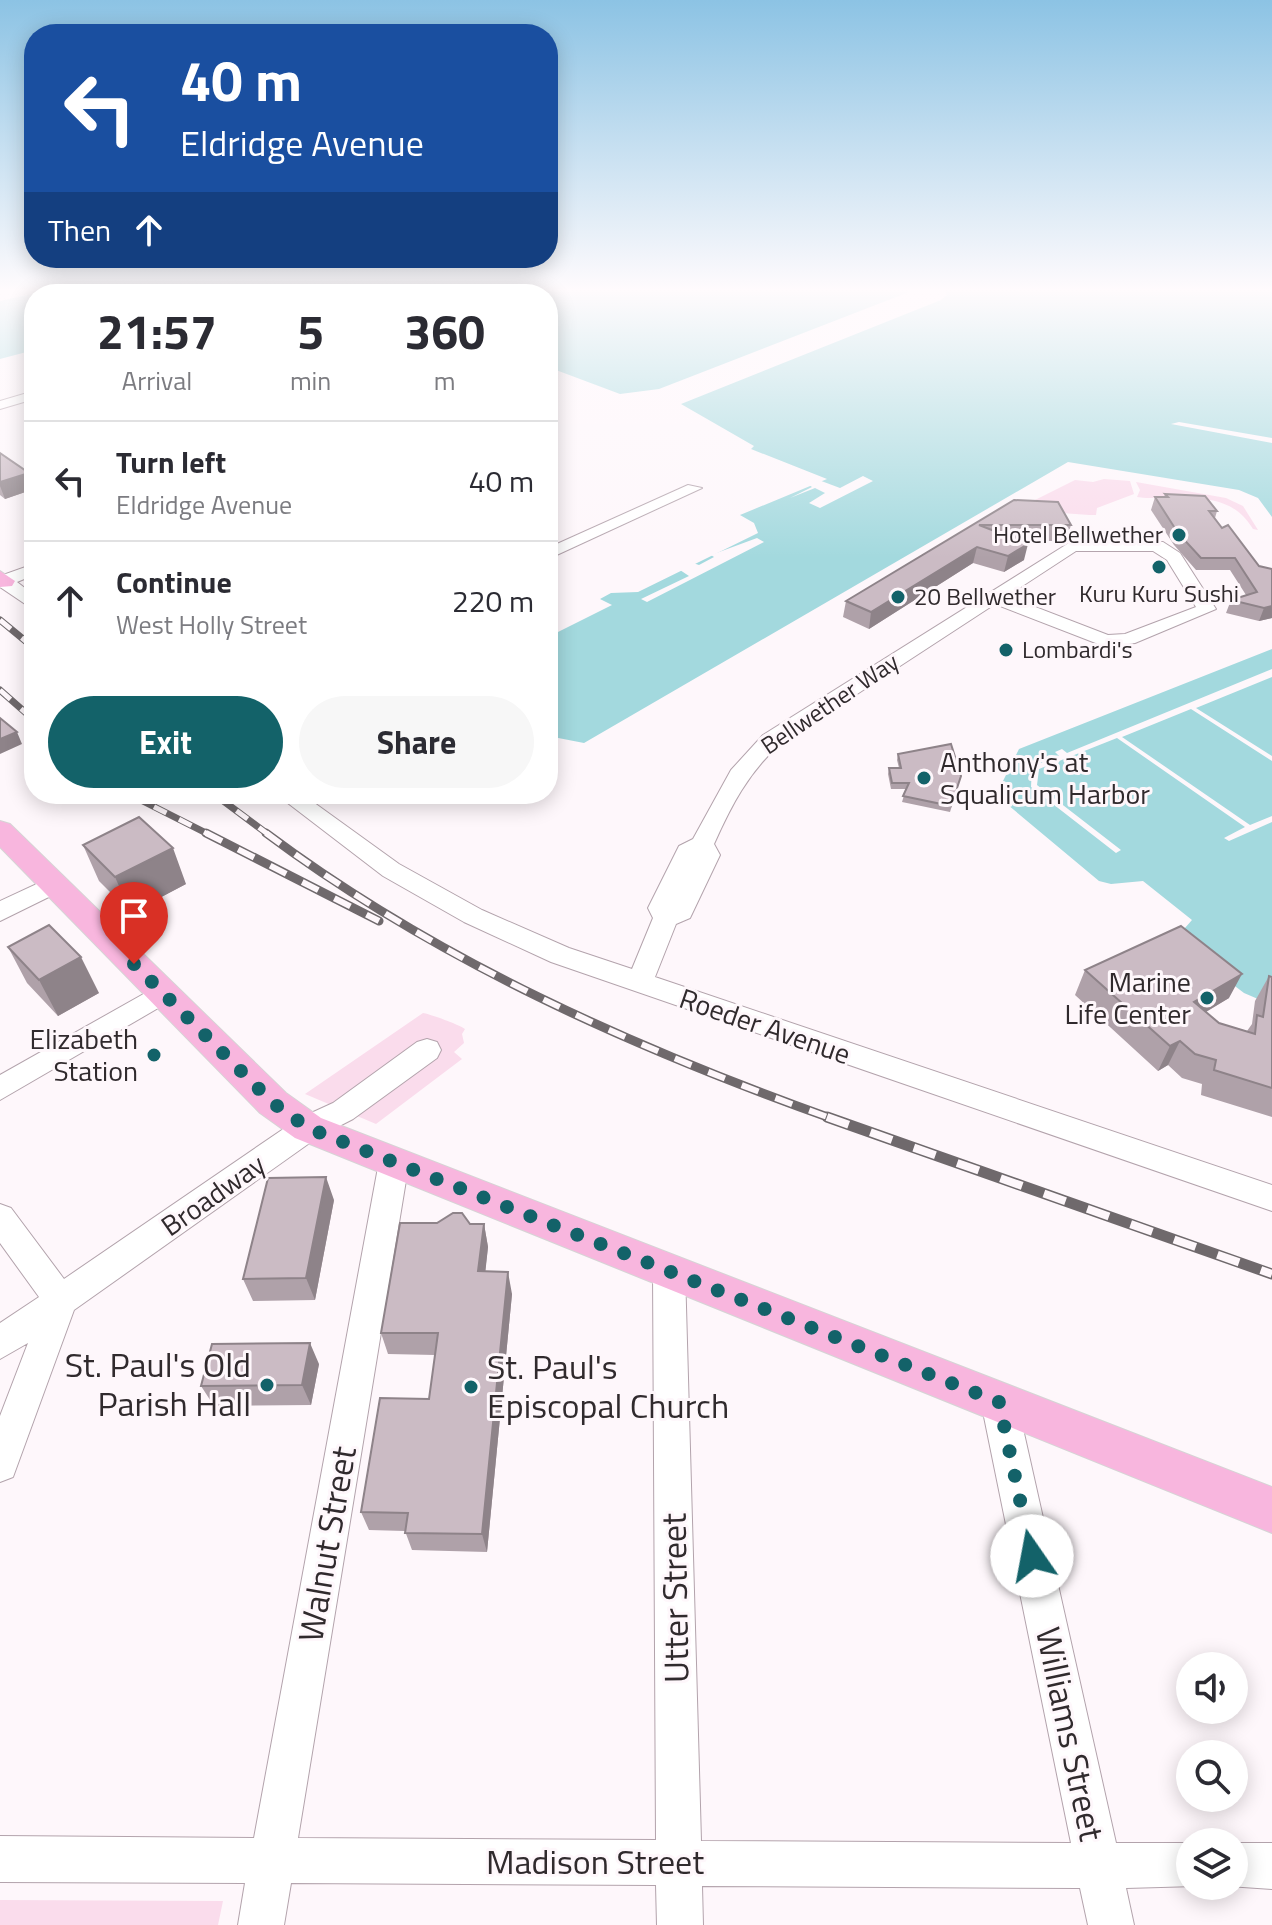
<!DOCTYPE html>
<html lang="en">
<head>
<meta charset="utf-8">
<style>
  :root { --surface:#fff; --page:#f7f7f7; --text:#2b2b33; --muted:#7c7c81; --line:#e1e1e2; --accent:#136269 }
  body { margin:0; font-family:"Titillium Web",sans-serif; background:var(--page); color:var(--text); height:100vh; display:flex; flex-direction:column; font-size:30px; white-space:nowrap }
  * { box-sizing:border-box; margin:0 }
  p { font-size:26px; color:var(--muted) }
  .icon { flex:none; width:44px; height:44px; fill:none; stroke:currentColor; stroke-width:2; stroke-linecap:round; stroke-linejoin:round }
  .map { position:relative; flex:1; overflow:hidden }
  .side { position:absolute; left:24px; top:284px; width:534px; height:520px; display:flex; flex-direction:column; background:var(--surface); border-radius:32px; box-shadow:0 4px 20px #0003 }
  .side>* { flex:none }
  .guide { position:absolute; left:24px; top:24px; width:534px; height:244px; border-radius:32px; box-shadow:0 4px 20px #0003; background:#1a4fa0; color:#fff; overflow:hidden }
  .fabs { position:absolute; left:1176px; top:1652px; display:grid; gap:16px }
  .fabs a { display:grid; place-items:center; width:72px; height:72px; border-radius:50%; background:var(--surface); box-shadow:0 4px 20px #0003; font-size:40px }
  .pin { position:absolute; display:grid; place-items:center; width:68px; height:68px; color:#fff; margin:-82px -34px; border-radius:50% 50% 50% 0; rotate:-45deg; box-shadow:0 0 8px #0007 }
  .pin .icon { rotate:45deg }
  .me { position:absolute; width:88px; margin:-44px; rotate:348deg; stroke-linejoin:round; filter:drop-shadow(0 0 6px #0008) }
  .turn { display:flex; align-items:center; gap:28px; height:168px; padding:0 24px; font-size:36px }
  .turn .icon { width:104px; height:104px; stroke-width:2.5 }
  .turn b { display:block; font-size:56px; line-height:68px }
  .then { display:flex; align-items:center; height:76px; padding:0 24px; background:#0003; gap:16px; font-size:30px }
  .eta { display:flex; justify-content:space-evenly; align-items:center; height:136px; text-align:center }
  .eta b { font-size:48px; font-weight:700; line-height:56px }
  .button { display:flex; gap:16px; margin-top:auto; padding:16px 24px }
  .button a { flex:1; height:92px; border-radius:48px; background:var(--accent); color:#fff; font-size:32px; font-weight:700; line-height:92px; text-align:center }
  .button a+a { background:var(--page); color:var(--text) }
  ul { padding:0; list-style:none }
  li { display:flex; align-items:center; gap:24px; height:120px; padding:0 24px; border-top:2px solid var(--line) }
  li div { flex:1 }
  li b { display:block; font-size:30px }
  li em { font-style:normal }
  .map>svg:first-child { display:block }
  .green { fill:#fadcec }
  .water { fill:#a3d9de }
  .pier { fill:#fef7fb }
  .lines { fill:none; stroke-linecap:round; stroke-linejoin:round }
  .minor-casing { stroke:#b3a3ac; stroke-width:2 }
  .major-casing { stroke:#d6d4d5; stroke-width:2 }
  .minor { fill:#fff; fill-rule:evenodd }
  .major { fill:#f8b6de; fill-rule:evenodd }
  .rail-far2-casing { stroke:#6f696c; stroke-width:7 }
  .rail-far1-casing { stroke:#6f696c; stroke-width:9 }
  .rail-casing { stroke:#6f696c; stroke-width:11 }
  .rail-far2 { stroke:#fef7fb; stroke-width:5; stroke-dasharray:14; stroke-linecap:butt }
  .rail-far1 { stroke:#fef7fb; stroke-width:6; stroke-dasharray:18; stroke-linecap:butt }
  .rail { stroke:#fef7fb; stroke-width:8; stroke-dasharray:23; stroke-linecap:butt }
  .wall { fill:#afa1a9 }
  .shaded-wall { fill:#8e8389 }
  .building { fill:#cbbbc4; stroke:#8e8389; stroke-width:2 }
  .route { stroke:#136269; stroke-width:14; stroke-dasharray:0 25.2 }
  .poi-dot { fill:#136269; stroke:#fef7fb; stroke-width:3 }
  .labels { text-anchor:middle; stroke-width:6; stroke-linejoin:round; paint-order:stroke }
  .far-poi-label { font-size:24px; fill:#302a2d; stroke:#fef7fb; text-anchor:start }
  .far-street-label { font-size:24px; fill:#302a2d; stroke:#fef7fb }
  .poi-label { font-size:28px; fill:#302a2d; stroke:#fef7fb; text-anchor:end }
  .street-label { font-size:28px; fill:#302a2d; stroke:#fef7fb }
  .near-poi-label { font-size:34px; fill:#302a2d; stroke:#fef7fb; text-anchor:end }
  .near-street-label { font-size:34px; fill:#302a2d; stroke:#fef7fb }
</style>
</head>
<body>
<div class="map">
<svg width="1272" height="1925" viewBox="0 0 1272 1925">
  <rect width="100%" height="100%" fill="#fef7fb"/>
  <path class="green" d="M 1104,479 L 1130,481 L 1134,494 L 1097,508 L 1096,515 C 1075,515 1048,512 1027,504 L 1075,480 L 1093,482 Z
    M 1136,482 L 1226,498 L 1243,506 L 1258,530 L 1253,529 C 1226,485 1181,503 1137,497 L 1140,490 Z
    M 423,1013 C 430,1014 460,1025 465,1029 L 462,1034 L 464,1043 L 454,1052 L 462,1059 L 376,1124 L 305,1094 Z
    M 0,1900 L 223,1901 L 218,1925 L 0,1925 Z"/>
  <path class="water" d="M 54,289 L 276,289 L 255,294 L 34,294 L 34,350 L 0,359 L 0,301 Z
    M 412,289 L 907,289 L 909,292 L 659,389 L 620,394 L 548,367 L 548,294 L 407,294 Z
    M 944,289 L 1272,289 L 1272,438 L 1179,422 L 1171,424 L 1272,443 L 1272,517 L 1258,498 L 1239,490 L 1068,462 L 584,743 L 548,736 L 548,637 L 612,605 L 600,599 L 611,593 L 638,592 L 758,533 L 754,523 L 740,515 L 827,479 L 751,449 L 754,446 L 681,404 L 941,300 L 947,295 Z
    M 1272,649 L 1272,1005 L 1244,993 L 1181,945 L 1177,937 L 1192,920 L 1143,881 L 1111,884 L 1099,881 L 1002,800 L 999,789 L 1019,749 Z"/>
  <path class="pier" d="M 863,476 L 873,481 L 820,508 L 809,503 L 825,493 L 815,488 L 790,498 L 812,487 L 806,483 L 816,479 L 840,488 Z
    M 757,538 L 764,542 L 647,602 L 641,599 L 689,576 L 680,570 L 693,563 L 699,565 L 714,557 L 711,555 Z
    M 1272,669 L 1272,677 L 1196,708 L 1272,756 L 1272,761 L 1191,709 L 1122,737 L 1250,825 L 1272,816 L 1272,822 L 1229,841 L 1224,838 L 1245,827 L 1117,738 L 1039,769 L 1037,785 L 1121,850 L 1116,853 L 1031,787 L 1032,766 L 1059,756 L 1055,752 L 1062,749 L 1067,753 Z"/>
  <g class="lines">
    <defs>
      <path id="minor" d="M 34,391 L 34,399 L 0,409 L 0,401 Z
        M 688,485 L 702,488 L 548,559 L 548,548 Z
        M 1072,541 L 1163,542 L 1180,553 L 1216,609 L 1135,643 L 1106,647 L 995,604 L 779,745 C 748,773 731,806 714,844 L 720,855 L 690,918 L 676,924 L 655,977 L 1272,1185 L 1272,1211 L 551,962 L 464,922 L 383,876 L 276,794 L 302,794 L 399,864 L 482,910 L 569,948 L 632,969 L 653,918 L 648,908 L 679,846 L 693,839 L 731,770 L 763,735 ZM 1076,551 L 1153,551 L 1167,560 L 1196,607 L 1125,634 L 1108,635 L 1007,596 Z
        M 34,564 L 34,575 L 17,582 L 34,595 L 34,610 L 0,587 L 0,576 Z
        M 54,876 L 63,878 L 66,884 L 63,890 L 0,921 L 0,901 Z
        M 163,983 L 172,986 L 176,993 L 172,1000 L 0,1100 L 0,1075 Z
        M 427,1039 L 437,1042 L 441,1050 L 437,1058 L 353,1119 L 318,1137 L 74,1310 L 13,1477 L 0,1482 L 0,1416 L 28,1343 L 0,1359 L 0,1323 L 39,1297 L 0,1243 L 0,1204 L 11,1208 L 64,1279 L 298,1119 L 333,1103 L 417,1042 Z
        M 394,1149 L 405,1153 L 409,1162 L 298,1838 L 656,1840 L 653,1271 L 657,1261 L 669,1256 L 681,1261 L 685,1271 L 701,1841 L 1071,1843 L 981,1402 L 986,1390 L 999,1385 L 1012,1390 L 1017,1402 L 1116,1843 L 1190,1843 L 1190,1886 L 1196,1886 L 1126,1888 L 1134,1925 L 1088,1925 L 1080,1888 L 702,1886 L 703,1925 L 657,1925 L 656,1885 L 291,1883 L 284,1925 L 238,1925 L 245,1883 L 0,1882 L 0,1836 L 254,1838 L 379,1162 L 383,1153 Z
        M 1234,1843 L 1272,1843 L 1272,1889 L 1228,1886 L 1234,1886 Z"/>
      <path id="major" d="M 0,571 L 15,581 L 12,586 L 0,587 Z
        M 0,821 L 10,824 L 286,1093 L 321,1118 L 1272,1487 L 1272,1533 L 295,1138 L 260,1113 L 0,847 Z"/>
    </defs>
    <use href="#minor" class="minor-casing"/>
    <use href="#major" class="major-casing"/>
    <use href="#minor" class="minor"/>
    <use href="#major" class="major"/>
    <defs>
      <path id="rail-far2" d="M 0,620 L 34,648
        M 0,690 L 34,720
        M 129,794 L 210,835
        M 214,794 L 269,835"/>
      <path id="rail-far1" d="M 206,833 L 379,921
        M 266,833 C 436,960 634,1048 833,1119"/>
      <path id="rail" d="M 827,1117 L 1272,1274"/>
    </defs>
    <use href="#rail-far2" class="rail-far2-casing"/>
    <use href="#rail-far1" class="rail-far1-casing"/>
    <use href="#rail" class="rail-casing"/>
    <use href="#rail-far2" class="rail-far2"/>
    <use href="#rail-far1" class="rail-far1"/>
    <use href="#rail" class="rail"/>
  </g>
  <path class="wall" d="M 0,453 L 34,485 L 34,489 L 5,499 L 0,495 Z
    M 1165,494 L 1217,511 L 1215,518 L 1272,618 L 1259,621 L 1226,613 L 1231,600 L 1246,595 L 1230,570 L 1196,570 L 1174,545 L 1151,510 L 1155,497 L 1164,497 Z
    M 1014,500 L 1071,525 L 1066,541 L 1020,541 L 1024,560 L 1004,572 L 973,563 L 869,629 L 843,617 L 846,601 Z
    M 898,754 L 961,776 L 950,812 L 902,802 L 906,789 L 891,789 L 888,774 L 889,768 L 899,768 L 897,760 Z
    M 83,845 L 186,884 L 131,913 L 99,881 Z
    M 8,947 L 99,993 L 58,1016 L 27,983 Z
    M 1085,970 L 1229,998 L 1206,1012 L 1219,1023 L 1247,1031 L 1252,1024 L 1255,1001 L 1269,976 L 1272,977 L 1272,1117 L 1201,1095 L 1202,1084 L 1182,1078 L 1168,1065 L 1158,1071 L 1075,995 Z
    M 334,1200 L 315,1300 L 253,1301 L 243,1279 Z
    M 437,1223 L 484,1224 L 488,1247 L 485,1272 L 512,1294 L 487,1552 L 412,1550 L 405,1531 L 369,1530 L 361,1512 L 429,1399 L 435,1355 L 388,1354 L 381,1333 Z
    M 319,1364 L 311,1405 L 214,1406 L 201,1386 Z"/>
  <path class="shaded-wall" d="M 29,473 L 34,485 L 34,489 L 5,499 L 0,486 L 0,482 Z
    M 1028,544 L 1024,560 L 1004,572 L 1008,556 Z
    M 977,547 L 973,563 L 869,629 L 871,612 Z
    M 1272,606 L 1272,618 L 1259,621 L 1264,608 Z
    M 17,732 L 22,744 L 0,754 L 0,739 Z
    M 173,848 L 186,884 L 131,913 L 115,877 Z
    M 81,957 L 99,993 L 58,1016 L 39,980 Z
    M 1242,974 L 1229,998 L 1182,1026 L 1194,1002 Z
    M 1180,1041 L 1168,1065 L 1158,1071 L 1170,1046 Z
    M 326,1177 L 334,1200 L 315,1300 L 306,1278 Z
    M 484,1224 L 488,1247 L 483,1294 L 478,1271 Z
    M 508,1272 L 512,1294 L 487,1552 L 482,1534 Z
    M 310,1343 L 319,1364 L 311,1405 L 302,1385 Z"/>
  <path class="building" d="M 0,453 L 29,473 L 0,482 Z
    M 1165,494 L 1205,496 L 1217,511 L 1209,511 L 1222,528 L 1228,525 L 1259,566 L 1272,569 L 1272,606 L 1264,608 L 1231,600 L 1257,592 L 1235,558 L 1201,558 L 1178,533 L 1155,497 L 1168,497 Z
    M 1014,500 L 1058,502 L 1071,525 L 979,525 L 1028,544 L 1008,556 L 977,547 L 871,612 L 846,601 Z
    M 0,718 L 17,732 L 0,739 Z
    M 951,744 L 961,776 L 951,806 L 903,796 L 909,783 L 892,783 L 889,768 L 901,768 L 898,754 Z
    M 139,817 L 173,848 L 115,877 L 83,845 Z
    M 49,925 L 81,957 L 39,980 L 8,947 Z
    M 1181,926 L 1242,974 L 1194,1002 L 1219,1023 L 1255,1034 L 1257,1015 L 1263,1017 L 1269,976 L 1272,977 L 1272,1088 L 1214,1070 L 1216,1060 L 1195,1054 L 1180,1041 L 1170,1046 L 1085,970 Z
    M 326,1177 L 306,1278 L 243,1279 L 268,1178 Z
    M 453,1213 L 462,1213 L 470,1224 L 484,1224 L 478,1271 L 508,1272 L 482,1534 L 405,1533 L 408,1513 L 361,1512 L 380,1398 L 429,1399 L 438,1333 L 381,1333 L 400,1223 L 437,1223 Z
    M 310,1343 L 302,1385 L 201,1386 L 212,1344 Z"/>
  <linearGradient id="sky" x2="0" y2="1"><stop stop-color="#8cc3e4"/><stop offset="0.52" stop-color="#fffbfd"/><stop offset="1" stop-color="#fffbfd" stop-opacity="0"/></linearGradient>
  <rect width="1272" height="558" fill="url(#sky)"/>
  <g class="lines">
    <path class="route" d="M 134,964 L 273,1103 L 308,1128 L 999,1402 L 1032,1556"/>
  </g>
  <g class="poi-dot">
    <circle cx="1179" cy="535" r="8"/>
    <circle cx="1159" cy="567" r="8"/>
    <circle cx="898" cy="597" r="8"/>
    <circle cx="1006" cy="650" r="8"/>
    <circle cx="924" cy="778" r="8"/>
    <circle cx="1207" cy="998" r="8"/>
    <circle cx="154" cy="1055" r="8"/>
    <circle cx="267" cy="1385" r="8"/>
    <circle cx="471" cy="1387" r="8"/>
  </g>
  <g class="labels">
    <g class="far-poi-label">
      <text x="1163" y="543" text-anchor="end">Hotel Bellwether</text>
      <text x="1159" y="602" text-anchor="middle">Kuru Kuru Sushi</text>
      <text x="914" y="605">20 Bellwether</text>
      <text x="1022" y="658">Lombardi's</text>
    </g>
    <g class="far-street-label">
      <text transform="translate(830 704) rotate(-34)" y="8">Bellwether Way</text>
    </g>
    <g class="poi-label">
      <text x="940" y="772" text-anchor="start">Anthony's at<tspan x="940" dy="32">Squalicum Harbor</tspan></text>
      <text x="1191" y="992">Marine<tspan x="1191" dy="32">Life Center</tspan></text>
      <text x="138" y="1049">Elizabeth<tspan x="138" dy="32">Station</tspan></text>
    </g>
    <g class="street-label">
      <text transform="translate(765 1026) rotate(19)" y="10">Roeder Avenue</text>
      <text transform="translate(213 1195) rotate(-35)" y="10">Broadway</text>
    </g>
    <g class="near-poi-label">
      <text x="251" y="1377">St. Paul's Old<tspan x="251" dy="39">Parish Hall</tspan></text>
      <text x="487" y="1379" text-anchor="start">St. Paul's<tspan x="487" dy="39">Episcopal Church</tspan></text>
    </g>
    <g class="near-street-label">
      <text transform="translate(327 1544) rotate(-80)" y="12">Walnut Street</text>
      <text transform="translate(675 1598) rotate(-91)" y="12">Utter Street</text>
      <text transform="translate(1070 1734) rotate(78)" y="12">Williams Street</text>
      <text x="595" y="1874">Madison Street</text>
    </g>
  </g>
</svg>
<div class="fabs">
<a><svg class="icon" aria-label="sound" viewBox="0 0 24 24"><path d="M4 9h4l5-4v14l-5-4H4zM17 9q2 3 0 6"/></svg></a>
<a><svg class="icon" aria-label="search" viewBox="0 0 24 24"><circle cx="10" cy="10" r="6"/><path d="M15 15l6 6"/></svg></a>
<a><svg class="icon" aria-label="layers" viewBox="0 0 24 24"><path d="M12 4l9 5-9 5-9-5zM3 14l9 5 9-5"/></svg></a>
</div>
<div class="pin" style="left:134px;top:964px;background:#d93025"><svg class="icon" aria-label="arrive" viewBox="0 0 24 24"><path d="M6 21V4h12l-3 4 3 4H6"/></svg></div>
<svg class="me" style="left:1032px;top:1556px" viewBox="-20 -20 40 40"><circle r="19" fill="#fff"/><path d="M0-13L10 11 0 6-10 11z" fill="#136269"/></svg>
<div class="guide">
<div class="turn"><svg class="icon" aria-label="left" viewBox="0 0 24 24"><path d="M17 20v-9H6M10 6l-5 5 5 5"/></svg><div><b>40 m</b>Eldridge Avenue</div></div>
<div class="then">Then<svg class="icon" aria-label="ahead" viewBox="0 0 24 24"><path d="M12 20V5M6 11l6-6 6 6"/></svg></div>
</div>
<section class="side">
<div class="eta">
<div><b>21:57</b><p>Arrival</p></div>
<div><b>5</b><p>min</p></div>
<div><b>360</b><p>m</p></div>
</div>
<ul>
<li><svg class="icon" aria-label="left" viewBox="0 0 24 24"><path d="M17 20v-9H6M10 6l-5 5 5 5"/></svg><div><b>Turn left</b><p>Eldridge Avenue</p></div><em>40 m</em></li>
<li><svg class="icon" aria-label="ahead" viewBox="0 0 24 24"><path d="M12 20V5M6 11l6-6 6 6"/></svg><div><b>Continue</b><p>West Holly Street</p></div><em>220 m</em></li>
</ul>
<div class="button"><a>Exit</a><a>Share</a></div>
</section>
</div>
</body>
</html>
